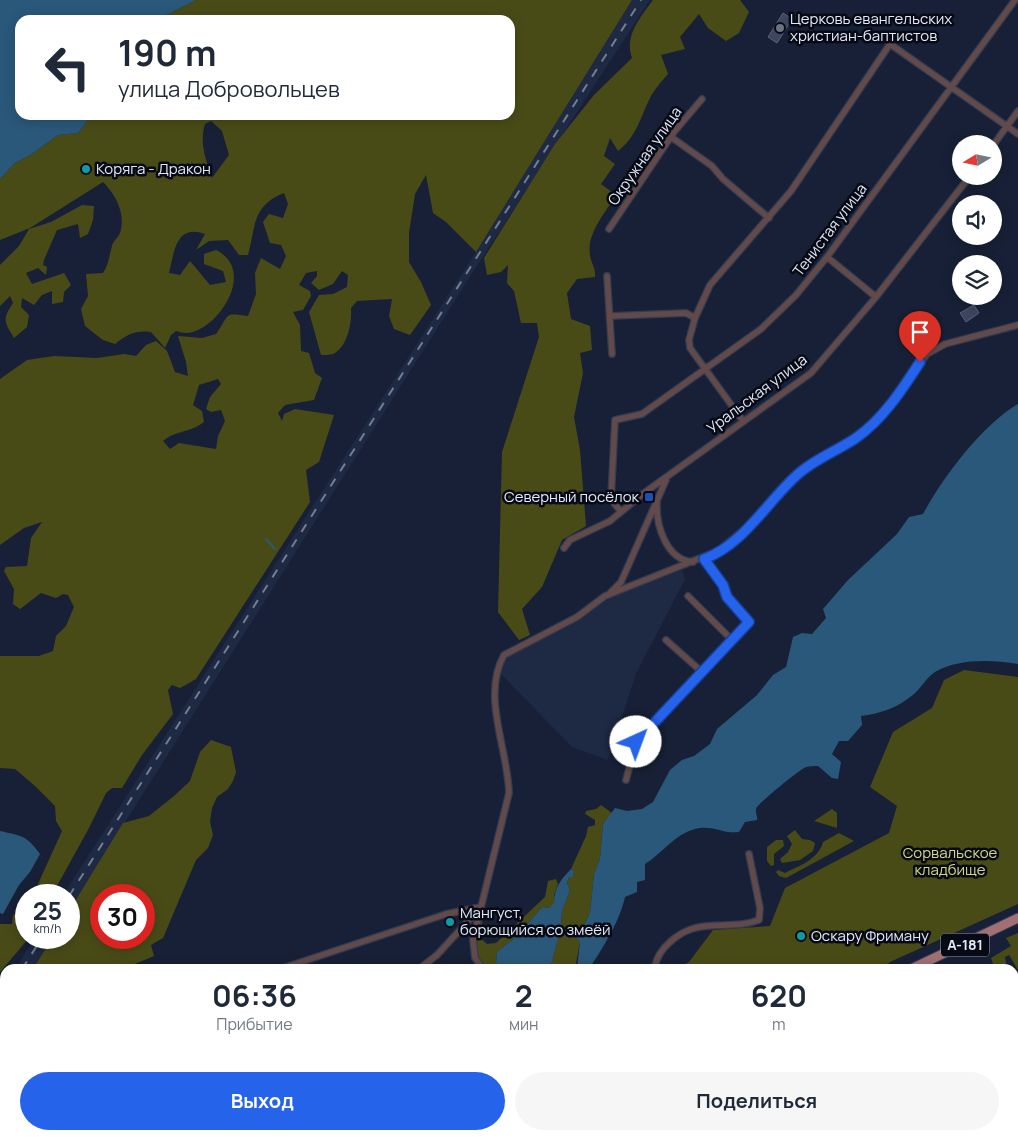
<!DOCTYPE html>
<html lang="ru">
<head>
<meta charset="utf-8">
<style>
  :root { --surface:#fff; --page:#f6f6f7; --text:#1f2937; --muted:#747a83; --accent:#2563eb }
  body { margin:0; font-family:Manrope,sans-serif; background:var(--page); color:var(--text); height:100vh; display:flex; flex-direction:column; font-size:19px; white-space:nowrap }
  * { box-sizing:border-box; margin:0 }
  p { font-size:16px; color:var(--muted) }
  .icon { flex:none; width:28px; height:28px; fill:none; stroke:currentColor; stroke-width:2; stroke-linecap:round; stroke-linejoin:round }
  .map { position:relative; flex:1; overflow:hidden }
  .drawer { position:absolute; left:0px; top:964px; width:1019px; height:176px; display:flex; flex-direction:column; background:var(--surface); border-radius:15px 15px 0 0; box-shadow:0 2px 12px #0003 }
  .drawer>* { flex:none }
  .hud { position:absolute; left:15px; top:15px; width:500px; height:105px; border-radius:15px; box-shadow:0 2px 12px #0003; background:#fff; color:var(--text); overflow:hidden }
  .needle { width:32px; rotate:260deg }
  .tools { position:absolute; left:952px; top:135px; display:grid; gap:10px }
  .tools a { display:grid; place-items:center; width:50px; height:50px; border-radius:50%; background:var(--surface); box-shadow:0 2px 12px #0003; font-size:25px }
  .speed { position:absolute; left:15px; top:884px; display:flex; gap:10px; font-size:25px; font-weight:700; text-align:center }
  .speed>* { display:grid; place-content:center; width:65px; height:65px; border-radius:50%; background:var(--surface); box-shadow:0 2px 12px #0003; line-height:1 }
  .speed small { font-size:12px; font-weight:400 }
  .speed .limit { border:8px solid #d22; background:#fff; color:#111 }
  .pin { position:absolute; display:grid; place-items:center; width:42px; height:42px; color:#fff; margin:-51px -21px; border-radius:50% 50% 50% 0; rotate:-45deg; box-shadow:0 0 5px #0007 }
  .pin .icon { rotate:45deg }
  .me { position:absolute; width:55px; margin:-28px; rotate:43deg; stroke-linejoin:round; filter:drop-shadow(0 0 4px #0008) }
  .turn { display:flex; align-items:center; gap:18px; height:105px; padding:0 20px; font-size:22px }
  .turn .icon { width:65px; height:65px; stroke-width:2.5 }
  .turn b { display:block; font-size:35px; line-height:42px }
  .eta { display:flex; justify-content:space-evenly; align-items:center; height:85px; text-align:center }
  .eta b { font-size:30px; font-weight:700; line-height:35px }
  .button { display:flex; gap:10px; margin-top:auto; padding:10px 20px }
  .button a { flex:1; height:58px; border-radius:30px; background:var(--accent); color:#fff; font-size:20px; font-weight:700; line-height:58px; text-align:center }
  .button a+a { background:var(--page); color:var(--text) }
  .map>svg:first-child { display:block }
  .built { fill:#1e2944 }
  .green { fill:#494b17; fill-rule:evenodd }
  .water { fill:#2a587a }
  .lines { fill:none; stroke-linecap:round; stroke-linejoin:round }
  .stream { stroke:#2a587a; stroke-width:2 }
  .building { fill:#3c465e; stroke:#56617b }
  .minor-casing { stroke:#333c51; stroke-width:8 }
  .primary-casing { stroke:#333c51; stroke-width:11 }
  .minor { stroke:#62494a; stroke-width:5.5 }
  .primary { stroke:#a27072; stroke-width:9 }
  .rail { stroke:#757d90; stroke-width:2; stroke-dasharray:9 9; stroke-linecap:butt }
  .route-casing { stroke:#184099; stroke-width:12 }
  .route { stroke:#2563eb; stroke-width:9 }
  .worship-dot { fill:#6b7280; stroke:#070a14; stroke-width:2 }
  .culture-dot { fill:#0f9aa8; stroke:#070a14; stroke-width:2 }
  .transit-dot { fill:#1a4fb4; stroke:#070a14; stroke-width:2 }
  .labels { text-anchor:middle; stroke-width:5; stroke-linejoin:round; paint-order:stroke }
  .shield { fill:#070a14; stroke:#a0a5b3; stroke-width:1 }
  .shield-label { font-size:14px; font-weight:bold; fill:#e1e8f7 }
  .poi-label { font-size:15px; fill:#e1e8f7; stroke:#070a14; text-anchor:start }
  .street-label { font-size:15px; fill:#e1e8f7; stroke:#070a14 }
  .park-label { font-size:15px; fill:#d3d885; stroke:#070a14 }
</style>
</head>
<body>
<div class="map">
<svg width="1018" height="1139" viewBox="0 0 1018 1139">
  <rect width="100%" height="100%" fill="#172036"/>
  <path class="built" d="M 632,0 L 650,0 L 469,278 L 69,911 L 69,895 L 63,895 L 476,252 Z
    M 682,570 L 685,579 L 636,674 L 608,760 L 572,747 L 500,673 L 503,664 L 510,655 L 579,620 L 609,598 Z
    M 35,938 L 52,938 L 33,969 L 15,969 Z"/>
  <path class="green" d="M 196,0 L 632,0 L 476,252 L 446,222 L 433,213 L 426,175 L 415,194 L 409,233 L 409,262 L 421,282 L 431,305 L 410,335 L 394,329 L 389,316 L 392,299 L 357,301 L 351,308 C 352,322 348,347 333,354 C 330,355 324,355 321,355 L 309,312 L 319,295 L 333,294 L 347,287 L 348,275 L 342,271 L 333,284 L 319,290 L 311,283 L 317,276 L 317,271 L 306,273 L 299,285 L 310,291 L 311,296 L 303,310 L 293,312 L 300,325 L 301,351 L 309,353 L 315,373 L 322,378 L 314,400 L 285,405 L 278,413 L 282,421 L 284,414 L 295,409 L 334,415 L 319,462 L 306,470 L 310,502 L 196,679 L 180,688 L 172,685 L 168,690 L 173,714 L 142,755 L 122,788 L 112,788 L 106,793 L 89,828 L 52,895 L 33,895 L 62,831 L 56,821 L 55,806 L 35,786 L 15,769 L 0,768 L 0,656 L 39,656 L 53,651 L 56,636 L 66,626 L 74,607 L 68,595 L 63,594 L 56,598 L 41,593 L 20,609 L 13,604 L 14,589 L 4,571 L 6,567 L 27,566 L 31,538 L 42,522 L 24,528 L 0,545 L 0,379 L 27,360 L 54,356 L 97,358 L 124,354 L 136,356 L 146,345 L 156,341 L 167,351 L 175,372 L 188,376 L 186,362 L 178,336 L 202,338 L 216,334 C 230,315 222,312 248,316 L 256,294 L 255,273 L 261,258 L 280,269 L 286,256 L 281,245 L 270,243 L 263,222 L 269,214 L 283,218 L 288,204 L 284,193 C 252,206 256,225 248,255 L 239,255 L 228,240 L 209,241 L 196,250 L 205,234 C 175,223 174,254 169,273 L 180,275 L 190,261 L 210,285 L 226,282 L 223,271 L 204,264 L 204,254 L 216,250 C 258,271 217,331 187,333 C 184,333 179,332 176,331 L 171,335 L 165,348 L 151,332 C 135,330 128,334 115,344 L 103,340 L 85,326 L 81,309 L 88,296 L 86,274 L 103,273 C 109,264 109,256 112,246 C 113,241 118,238 120,233 C 126,214 116,195 103,182 L 30,228 L 0,240 L 0,179 L 15,163 L 32,154 L 58,135 L 78,133 L 92,115 L 510,115 L 510,20 L 157,20 ZM 211,121 L 222,131 L 229,155 L 212,178 C 206,160 199,143 205,124 ZM 218,379 L 221,384 L 210,397 L 206,409 L 211,412 L 221,410 L 225,421 L 218,436 L 216,449 L 179,443 L 170,449 L 163,441 C 178,429 188,434 204,422 L 202,411 L 193,405 L 199,385 Z
    M 653,0 L 740,0 L 749,12 L 739,33 L 726,41 L 708,28 L 699,14 L 680,37 L 685,49 L 661,55 L 668,74 C 661,82 653,91 649,100 C 640,119 636,137 618,151 L 610,138 L 604,156 L 615,164 L 601,184 L 616,195 C 606,212 586,234 590,255 C 591,264 596,267 595,277 L 577,279 L 567,293 L 571,319 L 590,326 L 592,350 L 580,353 L 583,373 L 574,417 L 580,450 L 586,526 L 562,540 L 542,587 L 522,609 L 530,635 L 519,640 L 498,612 L 502,452 L 539,337 L 537,323 L 521,323 L 514,291 L 507,283 L 508,265 L 501,272 L 487,275 L 484,258 L 555,144 L 594,95 L 632,58 C 624,36 640,18 653,0 Z
    M 82,205 L 94,206 L 93,220 L 88,234 L 80,238 L 78,224 L 57,230 L 44,260 L 43,265 L 47,267 L 46,275 L 38,268 L 26,273 L 32,284 L 64,273 L 71,285 L 64,292 L 63,302 L 52,304 L 52,291 L 42,295 L 34,305 L 22,298 L 21,307 L 29,315 L 27,327 L 14,338 C 4,321 2,320 13,303 L 10,296 L 0,306 L 0,265 L 19,246 L 29,229 L 51,222 Z
    M 964,670 L 1018,677 L 1018,904 L 890,962 L 882,969 L 675,969 L 689,962 L 713,930 L 770,926 L 785,888 L 889,833 L 897,806 L 870,787 L 893,732 L 932,708 L 944,680 Z
    M 211,740 L 231,747 L 236,772 L 233,781 L 228,789 L 217,797 L 212,808 L 210,822 L 213,835 L 208,848 L 196,860 L 163,938 L 151,945 L 154,956 L 123,969 L 33,969 L 52,938 L 69,938 L 69,911 L 123,823 L 149,816 L 174,796 L 190,781 L 200,752 ZM 101,895 L 144,895 L 144,938 L 101,938 Z
    M 601,805 L 612,813 L 603,824 L 600,858 L 594,874 L 590,912 L 582,931 L 570,932 L 561,926 L 562,911 L 570,890 L 567,883 L 569,877 L 573,876 L 574,871 L 571,869 L 586,836 L 588,827 L 595,825 L 595,820 L 585,814 L 586,811 L 596,809 Z
    M 832,809 L 837,813 L 837,828 L 814,821 Z
    M 795,830 L 802,839 L 810,840 L 815,843 L 813,851 L 800,860 L 782,863 L 780,859 L 788,852 L 792,844 L 787,836 Z
    M 839,833 L 854,841 L 786,878 L 779,876 L 776,872 L 778,870 L 785,873 C 800,865 818,860 823,842 Z
    M 776,840 L 783,840 L 784,846 L 774,854 L 774,865 L 771,866 L 767,861 L 767,847 Z
    M 556,879 L 558,884 L 554,895 L 555,903 L 549,908 L 542,907 L 517,936 L 497,952 L 496,963 L 501,969 L 486,969 C 470,952 476,939 481,918 L 483,919 L 479,937 L 487,944 L 496,943 L 545,897 L 548,881 Z
    M 26,906 L 26,938 L 29,938 L 0,972 L 0,924 L 12,924 L 13,915 Z
    M 563,932 L 574,935 L 580,942 L 575,969 L 550,969 L 558,939 Z
    M 1018,933 L 1018,970 L 1009,955 L 1005,957 L 1007,969 L 991,969 L 994,967 L 991,958 L 1011,946 L 1006,938 Z
    M 144,1135 L 147,1139 L 90,1139 L 89,1136 Z
    M 436,1135 L 511,1135 L 509,1139 L 438,1139 Z
    M 797,1135 L 873,1135 L 871,1139 L 790,1139 Z"/>
  <path class="water" d="M 0,0 L 196,0 L 157,20 L 20,20 L 20,115 L 92,115 L 78,133 L 58,135 L 32,154 L 15,163 L 0,179 Z
    M 1018,404 L 1018,664 C 991,660 960,658 935,672 C 927,677 921,688 914,694 C 899,707 880,714 861,716 L 862,725 L 848,741 L 839,741 L 832,754 L 841,762 L 838,779 L 832,778 L 818,766 C 814,766 809,766 806,767 C 800,769 756,805 756,809 C 755,813 758,816 757,820 L 745,822 L 739,832 C 724,834 715,826 700,828 C 677,831 664,852 645,864 L 645,880 L 637,882 L 637,892 L 625,897 C 620,920 604,946 591,966 L 577,968 L 580,942 L 574,935 L 567,936 L 563,933 L 558,939 L 550,969 L 501,969 L 496,963 L 497,952 L 517,936 L 542,907 L 549,908 L 554,903 C 554,888 561,879 571,869 L 574,871 L 573,877 L 569,877 L 567,883 L 570,890 L 562,911 L 561,925 L 570,932 L 582,931 L 590,912 L 594,874 L 600,858 L 603,824 L 615,808 L 627,811 L 642,809 L 653,802 L 670,770 L 682,760 L 694,756 L 710,744 L 717,729 L 757,695 L 773,675 L 786,667 L 793,637 L 802,633 L 812,634 L 826,618 L 823,609 L 848,580 L 897,534 L 909,517 L 923,514 C 943,477 982,425 1018,404 Z
    M 0,831 C 22,836 26,835 40,854 L 30,872 L 19,885 L 3,914 L 0,913 Z
    M 334,1135 L 436,1135 L 438,1139 L 324,1139 Z"/>
  <g class="lines">
    <path class="stream" d="M 266,539 L 275,549"/>
  </g>
  <path class="building" d="M 783,13 L 792,19 L 777,43 L 768,37 Z
    M 974,305 L 979,313 L 966,322 L 960,313 Z"/>
  <g class="lines">
    <defs>
      <path id="minor" d="M 671,137 L 712,166 L 723,179 L 769,218
        M 994,144 L 1018,111
        M 609,229 L 674,132 L 702,99
        M 827,257 L 876,297
        M 607,276 L 612,354
        M 610,316 L 686,313 L 695,318
        M 743,421 L 690,348 L 689,340 L 695,318 L 710,285 L 791,191 L 890,44 L 1018,134
        M 657,503 C 656,525 666,560 693,562
        M 621,512 L 611,499 L 615,420 L 642,414 L 761,329 L 796,295 L 827,257 L 1015,0
        M 564,548 L 570,540 L 610,521 L 644,493 L 811,373 L 876,297 L 970,176
        M 611,592 L 621,582 L 666,480
        M 688,596 L 732,640
        M 666,640 L 702,672
        M 626,780 L 636,742 L 749,622 L 727,597 L 723,585 L 703,559
        M 280,969 L 446,914 L 481,907
        M 419,969 L 437,955 L 480,908
        M 483,969 L 475,958 L 473,940 L 509,793 C 508,749 481,696 504,655 L 577,617 L 605,596 L 718,551 L 746,528 L 798,474 L 855,439 L 874,424 L 927,354 L 945,344 L 1018,325
        M 654,969 C 657,957 661,950 670,942 C 699,915 727,932 759,920 L 760,908 L 749,854
        M 70,1139 L 77,1135
        M 560,1139 L 562,1135
        M 754,1139 L 756,1135"/>
      <path id="primary" d="M 911,969 L 1018,918
        M 511,1139 L 513,1135"/>
    </defs>
    <use href="#minor" class="minor-casing"/>
    <use href="#primary" class="primary-casing"/>
    <use href="#minor" class="minor"/>
    <use href="#primary" class="primary"/>
    <path class="rail" d="M 69,896 L 641,0
      M 22,969 L 42,938
      M 0,1005 L 5,997"/>
  </g>
  <g class="lines">
    <defs>
      <path id="route" d="M 636,742 L 749,622 L 727,597 L 723,585 L 704,559 C 743,545 767,502 797,475 C 814,459 837,451 856,438 C 883,419 902,390 920,362"/>
    </defs>
    <use href="#route" class="route-casing"/>
    <use href="#route" class="route"/>
  </g>
  <circle class="worship-dot" cx="780" cy="28" r="5"/>
  <g class="culture-dot">
    <circle cx="86" cy="169" r="5"/>
    <circle cx="450" cy="922" r="5"/>
    <circle cx="801" cy="936" r="5"/>
  </g>
  <rect class="transit-dot" x="644" y="492" width="10" height="10" rx="2.5"/>
  <g class="labels">
    <rect class="shield" x="941" y="933.5" width="48" height="23" rx="4"/>
    <g class="shield-label">
      <text x="965" y="950">А-181</text>
    </g>
    <g class="poi-label">
      <text x="790" y="24">Церковь евангельских<tspan x="790" dy="17">христиан-баптистов</tspan></text>
      <text x="96" y="174">Коряга - Дракон</text>
      <text x="639" y="502" text-anchor="end">Северный посёлок</text>
      <text x="460" y="918">Мангуст,<tspan x="460" dy="17">борющийся со змеёй</tspan></text>
      <text x="811" y="941">Оскару Фриману</text>
    </g>
    <g class="street-label">
      <text transform="translate(645 156) rotate(-55)" y="5">Окружная улица</text>
      <text transform="translate(830 230) rotate(-53)" y="5">Тенистая улица</text>
      <text transform="translate(757 394) rotate(-37)" y="5">Уральская улица</text>
    </g>
    <g class="park-label">
      <text x="950" y="858">Сорвальское<tspan x="950" dy="17">кладбище</tspan></text>
    </g>
  </g>
</svg>
<div class="tools">
<a><svg class="needle" viewBox="-14 -14 28 28"><path d="M0-13l5 13h-10z" fill="#e53935"/><path d="M0 13l5-13h-10z" fill="#747a83"/></svg></a>
<a><svg class="icon" aria-label="sound" viewBox="0 0 24 24"><path d="M4 9h4l5-4v14l-5-4H4zM17 9q2 3 0 6"/></svg></a>
<a><svg class="icon" aria-label="layers" viewBox="0 0 24 24"><path d="M12 4l9 5-9 5-9-5zM3 14l9 5 9-5"/></svg></a>
</div>
<div class="speed"><div>25<small>km/h</small></div><div class="limit">30</div></div>
<div class="pin" style="left:920px;top:362px;background:#d93025"><svg class="icon" aria-label="arrive" viewBox="0 0 24 24"><path d="M6 21V4h12l-3 4 3 4H6"/></svg></div>
<svg class="me" style="left:636px;top:742px" viewBox="-20 -20 40 40"><circle r="19" fill="#fff"/><path d="M0-13L10 11 0 6-10 11z" fill="#2563eb"/></svg>
<div class="hud">
<div class="turn"><svg class="icon" aria-label="left" viewBox="0 0 24 24"><path d="M17 20v-9H6M10 6l-5 5 5 5"/></svg><div><b>190 m</b>улица Добровольцев</div></div>
</div>
<section class="drawer">
<div class="eta">
<div><b>06:36</b><p>Прибытие</p></div>
<div><b>2</b><p>мин</p></div>
<div><b>620</b><p>m</p></div>
</div>
<div class="button"><a>Выход</a><a>Поделиться</a></div>
</section>
</div>
</body>
</html>
